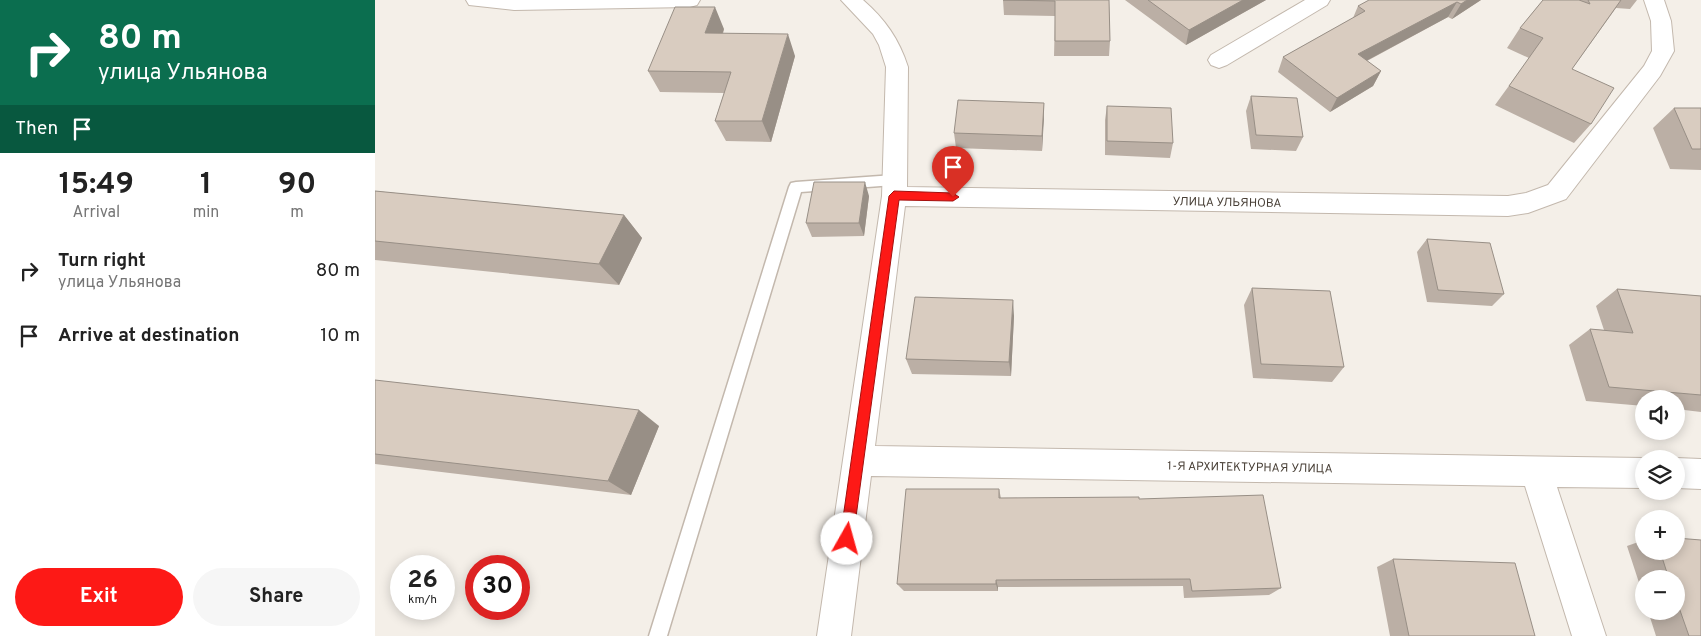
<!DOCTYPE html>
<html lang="en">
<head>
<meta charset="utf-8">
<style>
  :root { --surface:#fff; --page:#f6f6f6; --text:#222; --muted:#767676; --accent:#fd1916 }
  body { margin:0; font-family:Overpass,sans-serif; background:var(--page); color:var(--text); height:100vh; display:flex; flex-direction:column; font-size:19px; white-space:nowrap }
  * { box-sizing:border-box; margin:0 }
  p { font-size:16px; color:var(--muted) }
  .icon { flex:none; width:28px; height:28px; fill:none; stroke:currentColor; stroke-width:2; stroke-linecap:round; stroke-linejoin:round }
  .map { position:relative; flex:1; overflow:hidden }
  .side { display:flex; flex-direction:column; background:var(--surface); width:375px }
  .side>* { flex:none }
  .hud { background:#0b6e4f; color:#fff; overflow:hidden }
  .tools { position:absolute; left:1260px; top:390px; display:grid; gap:10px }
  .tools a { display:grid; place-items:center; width:50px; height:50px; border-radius:50%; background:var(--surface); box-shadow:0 2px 12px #0003; font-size:25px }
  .speed { position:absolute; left:15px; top:555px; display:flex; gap:10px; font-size:25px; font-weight:700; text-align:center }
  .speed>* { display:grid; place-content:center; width:65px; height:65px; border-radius:50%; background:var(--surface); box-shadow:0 2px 12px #0003; line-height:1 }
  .speed small { font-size:12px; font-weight:400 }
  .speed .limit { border:8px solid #d22; background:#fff; color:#111 }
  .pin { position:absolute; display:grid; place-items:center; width:42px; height:42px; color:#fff; margin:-51px -21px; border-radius:50% 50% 50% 0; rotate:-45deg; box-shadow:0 0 5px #0007 }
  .pin .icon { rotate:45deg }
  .me { position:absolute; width:55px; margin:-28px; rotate:7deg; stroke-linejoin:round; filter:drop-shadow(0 0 4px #0008) }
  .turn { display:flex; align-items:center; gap:18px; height:105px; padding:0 15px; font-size:22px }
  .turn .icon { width:65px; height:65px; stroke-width:2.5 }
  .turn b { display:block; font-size:35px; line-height:42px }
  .then { display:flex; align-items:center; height:48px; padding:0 15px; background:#0003; gap:10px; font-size:19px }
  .eta { display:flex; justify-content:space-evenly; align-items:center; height:85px; text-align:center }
  .eta b { font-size:30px; font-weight:700; line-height:35px }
  .action { display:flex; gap:10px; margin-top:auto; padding:10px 15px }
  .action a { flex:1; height:58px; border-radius:30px; background:var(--accent); color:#fff; font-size:20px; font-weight:700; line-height:58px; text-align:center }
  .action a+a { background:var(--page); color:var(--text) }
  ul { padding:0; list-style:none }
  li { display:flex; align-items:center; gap:15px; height:65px; padding:0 15px }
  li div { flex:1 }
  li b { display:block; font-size:19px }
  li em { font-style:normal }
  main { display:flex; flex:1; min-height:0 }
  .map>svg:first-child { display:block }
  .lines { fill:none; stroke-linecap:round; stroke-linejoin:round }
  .lane-casing { stroke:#c3b8ad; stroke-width:3 }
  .street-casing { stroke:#c3b8ad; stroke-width:2 }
  .lane { fill:#fff; fill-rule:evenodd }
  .street { fill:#fff; fill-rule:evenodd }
  .wall { fill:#bbafa5 }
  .shaded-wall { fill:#988f86 }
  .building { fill:#d9ccc0; stroke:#988f86 }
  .route { fill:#fd1916; stroke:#a4100e }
  .labels { text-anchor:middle; stroke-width:4; stroke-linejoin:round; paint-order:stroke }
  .street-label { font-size:12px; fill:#483f36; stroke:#fff }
</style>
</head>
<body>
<main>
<section class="side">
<div class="hud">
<div class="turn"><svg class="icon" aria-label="right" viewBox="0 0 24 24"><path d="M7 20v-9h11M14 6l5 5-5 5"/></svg><div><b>80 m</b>улица Ульянова</div></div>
<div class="then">Then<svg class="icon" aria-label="arrive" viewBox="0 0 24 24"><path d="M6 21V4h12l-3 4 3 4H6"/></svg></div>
</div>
<div class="eta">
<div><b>15:49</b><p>Arrival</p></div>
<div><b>1</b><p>min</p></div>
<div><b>90</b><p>m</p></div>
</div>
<ul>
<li><svg class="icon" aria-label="right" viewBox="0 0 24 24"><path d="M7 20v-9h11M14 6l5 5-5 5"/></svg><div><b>Turn right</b><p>улица Ульянова</p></div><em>80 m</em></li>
<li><svg class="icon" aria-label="arrive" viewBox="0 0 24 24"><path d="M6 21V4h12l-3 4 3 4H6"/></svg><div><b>Arrive at destination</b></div><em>10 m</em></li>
</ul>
<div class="action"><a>Exit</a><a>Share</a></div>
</section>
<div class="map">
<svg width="1326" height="636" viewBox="0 0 1326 636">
  <rect width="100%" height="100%" fill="#f4efe8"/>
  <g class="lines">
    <defs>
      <path id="lane" d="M 519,175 L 524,176 L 526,180 L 524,184 L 519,185 L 426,192 L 292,636 L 274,636 L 414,187 L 416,183 L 421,182 Z"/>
      <path id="street" d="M 91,0 L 325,0 L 322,5 L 315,7 L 139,10 L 94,5 Z
        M 466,0 L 488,0 C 510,19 524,39 533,67 L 532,187 L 1133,196 L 1151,193 L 1173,185 L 1269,66 L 1277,51 L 1276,21 L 1269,0 L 1289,0 L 1296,21 L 1299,51 L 1285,76 L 1191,199 L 1153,213 L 1133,216 L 530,206 L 500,446 L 1269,458 L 1271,459 L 1269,459 L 1269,488 L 1182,487 L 1231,636 L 1197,636 L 1150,486 L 496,476 L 476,636 L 442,636 L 507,196 L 511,67 L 504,45 L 498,34 Z
        M 930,0 L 955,0 L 952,5 L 852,65 L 844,68 L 836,65 L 833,60 L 836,55 Z
        M 1301,458 L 1326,459 L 1326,489 L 1301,488 L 1301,459 L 1299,459 Z"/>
    </defs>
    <use href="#lane" class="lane-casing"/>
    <use href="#street" class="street-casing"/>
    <use href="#lane" class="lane"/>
    <use href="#street" class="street"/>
  </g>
  <path class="wall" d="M 628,0 L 734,0 L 735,41 L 734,56 L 679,56 L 680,16 L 629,15 Z
    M 750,0 L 891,0 L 811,45 Z
    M 1106,0 L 1077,19 L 1073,17 L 992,61 L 1006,71 L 998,86 L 955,112 L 903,72 L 908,57 L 978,18 L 983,6 Z
    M 1168,0 L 1262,0 L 1255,9 L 1241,8 L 1197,69 L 1216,124 L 1199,143 L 1120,105 L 1154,58 L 1132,48 L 1145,28 Z
    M 349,29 L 348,34 L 420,56 L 396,142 L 351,141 L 340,121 L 349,93 L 285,92 L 273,71 Z
    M 876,96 L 928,137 L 921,151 L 876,149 L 871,111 Z
    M 669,103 L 667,151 L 581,148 L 579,133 Z
    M 732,106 L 798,143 L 795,158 L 730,155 L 730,120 Z
    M 1299,108 L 1326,108 L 1326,170 L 1295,169 L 1278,128 Z
    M 0,191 L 249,215 L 267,238 L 244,285 L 0,260 Z
    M 494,196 L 489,236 L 437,237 L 431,223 Z
    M 1052,239 L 1129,294 L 1117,306 L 1052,302 L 1042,252 Z
    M 877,288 L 969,367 L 957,382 L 878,378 L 869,305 Z
    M 1242,289 L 1326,296 L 1326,412 L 1301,409 L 1301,399 L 1269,399 L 1269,406 L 1211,401 L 1194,345 L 1215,329 L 1229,330 L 1221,306 Z
    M 639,316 L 636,376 L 537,374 L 531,359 Z
    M 0,380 L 284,426 L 256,495 L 0,464 Z
    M 624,489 L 626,498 L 764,499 L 906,588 L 894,595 L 809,598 L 808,586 L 623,587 L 623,591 L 529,591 L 522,584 Z
    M 1269,540 L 1269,551 L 1301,551 L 1326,636 L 1281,636 L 1273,611 L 1301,611 L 1301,579 L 1269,579 L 1269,598 L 1252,546 Z
    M 1018,559 L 1160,636 L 1015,636 L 1002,567 Z"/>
  <path class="shaded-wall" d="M 868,0 L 891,0 L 811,45 L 814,30 Z
    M 1092,0 L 1106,0 L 1077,19 L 1086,4 Z
    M 1082,2 L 1073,17 L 976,69 L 983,54 Z
    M 340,7 L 349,29 L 340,54 L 330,33 Z
    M 413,34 L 420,56 L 396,142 L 387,121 Z
    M 1006,71 L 998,86 L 955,112 L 962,98 Z
    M 669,103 L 669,118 L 667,151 L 667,136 Z
    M 490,182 L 494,196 L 489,236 L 484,223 Z
    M 249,215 L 267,238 L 244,285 L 224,264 Z
    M 638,300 L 639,316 L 636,376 L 634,362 Z
    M 264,410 L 284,426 L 256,495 L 233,481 Z
    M 621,580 L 623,587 L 623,591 L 621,584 Z"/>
  <path class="building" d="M 628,0 L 734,0 L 735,41 L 680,41 L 680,1 Z
    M 773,0 L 868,0 L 814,30 Z
    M 994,0 L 1092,0 L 1086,4 L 1082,2 L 983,54 L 1006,71 L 962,98 L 908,57 L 990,11 L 983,6 Z
    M 1168,0 L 1204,0 L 1215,4 L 1213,0 L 1246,0 L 1197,69 L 1239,88 L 1216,124 L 1134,86 L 1168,38 L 1145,28 Z
    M 300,7 L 340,7 L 330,33 L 413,34 L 387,121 L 340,121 L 356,72 L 273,71 Z
    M 876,96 L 922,98 L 928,137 L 881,135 Z
    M 583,100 L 669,103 L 667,136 L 579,133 Z
    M 732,106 L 796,108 L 798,143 L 732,141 Z
    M 1299,108 L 1326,108 L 1326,149 L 1317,149 Z
    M 439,182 L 490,182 L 484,223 L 431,223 Z
    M 0,191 L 249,215 L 224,264 L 0,241 Z
    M 1052,239 L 1115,243 L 1129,294 L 1063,290 Z
    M 877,288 L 955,291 L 969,367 L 886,364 Z
    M 1242,289 L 1326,296 L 1326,395 L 1234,387 L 1215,329 L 1258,333 Z
    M 540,297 L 638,300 L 634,362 L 531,359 Z
    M 0,380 L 264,410 L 233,481 L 0,454 Z
    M 531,489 L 624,489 L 624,498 L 764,497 L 764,499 L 888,495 L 906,588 L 817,591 L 815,579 L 621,580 L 621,584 L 522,584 Z
    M 1301,538 L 1326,540 L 1326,636 L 1314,636 L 1301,599 L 1301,579 L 1294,579 L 1285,551 L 1301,551 Z
    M 1018,559 L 1140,563 L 1160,636 L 1034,636 Z"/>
  <path class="route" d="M 519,191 L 578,193 L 584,197 L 578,201 L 524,200 L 478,539 L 476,544 L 472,546 L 467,544 L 465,539 L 514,196 Z"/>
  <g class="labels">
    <g class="street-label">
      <text transform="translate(852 202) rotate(1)" y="4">УЛИЦА УЛЬЯНОВА</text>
      <text transform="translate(875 467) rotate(1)" y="4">1-Я АРХИТЕКТУРНАЯ УЛИЦА</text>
    </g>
  </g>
</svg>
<div class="tools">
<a><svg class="icon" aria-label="sound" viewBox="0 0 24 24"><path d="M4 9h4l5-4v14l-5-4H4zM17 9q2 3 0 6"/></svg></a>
<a><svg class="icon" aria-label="layers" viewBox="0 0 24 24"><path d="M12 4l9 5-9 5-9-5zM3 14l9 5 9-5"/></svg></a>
<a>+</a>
<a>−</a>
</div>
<div class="speed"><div>26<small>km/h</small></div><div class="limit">30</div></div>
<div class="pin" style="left:578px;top:197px;background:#d93025"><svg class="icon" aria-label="arrive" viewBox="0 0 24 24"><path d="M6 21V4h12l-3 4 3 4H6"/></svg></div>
<svg class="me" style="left:472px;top:539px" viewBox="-20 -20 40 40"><circle r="19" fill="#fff"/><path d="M0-13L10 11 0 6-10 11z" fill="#fd1916"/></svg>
</div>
</main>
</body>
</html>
